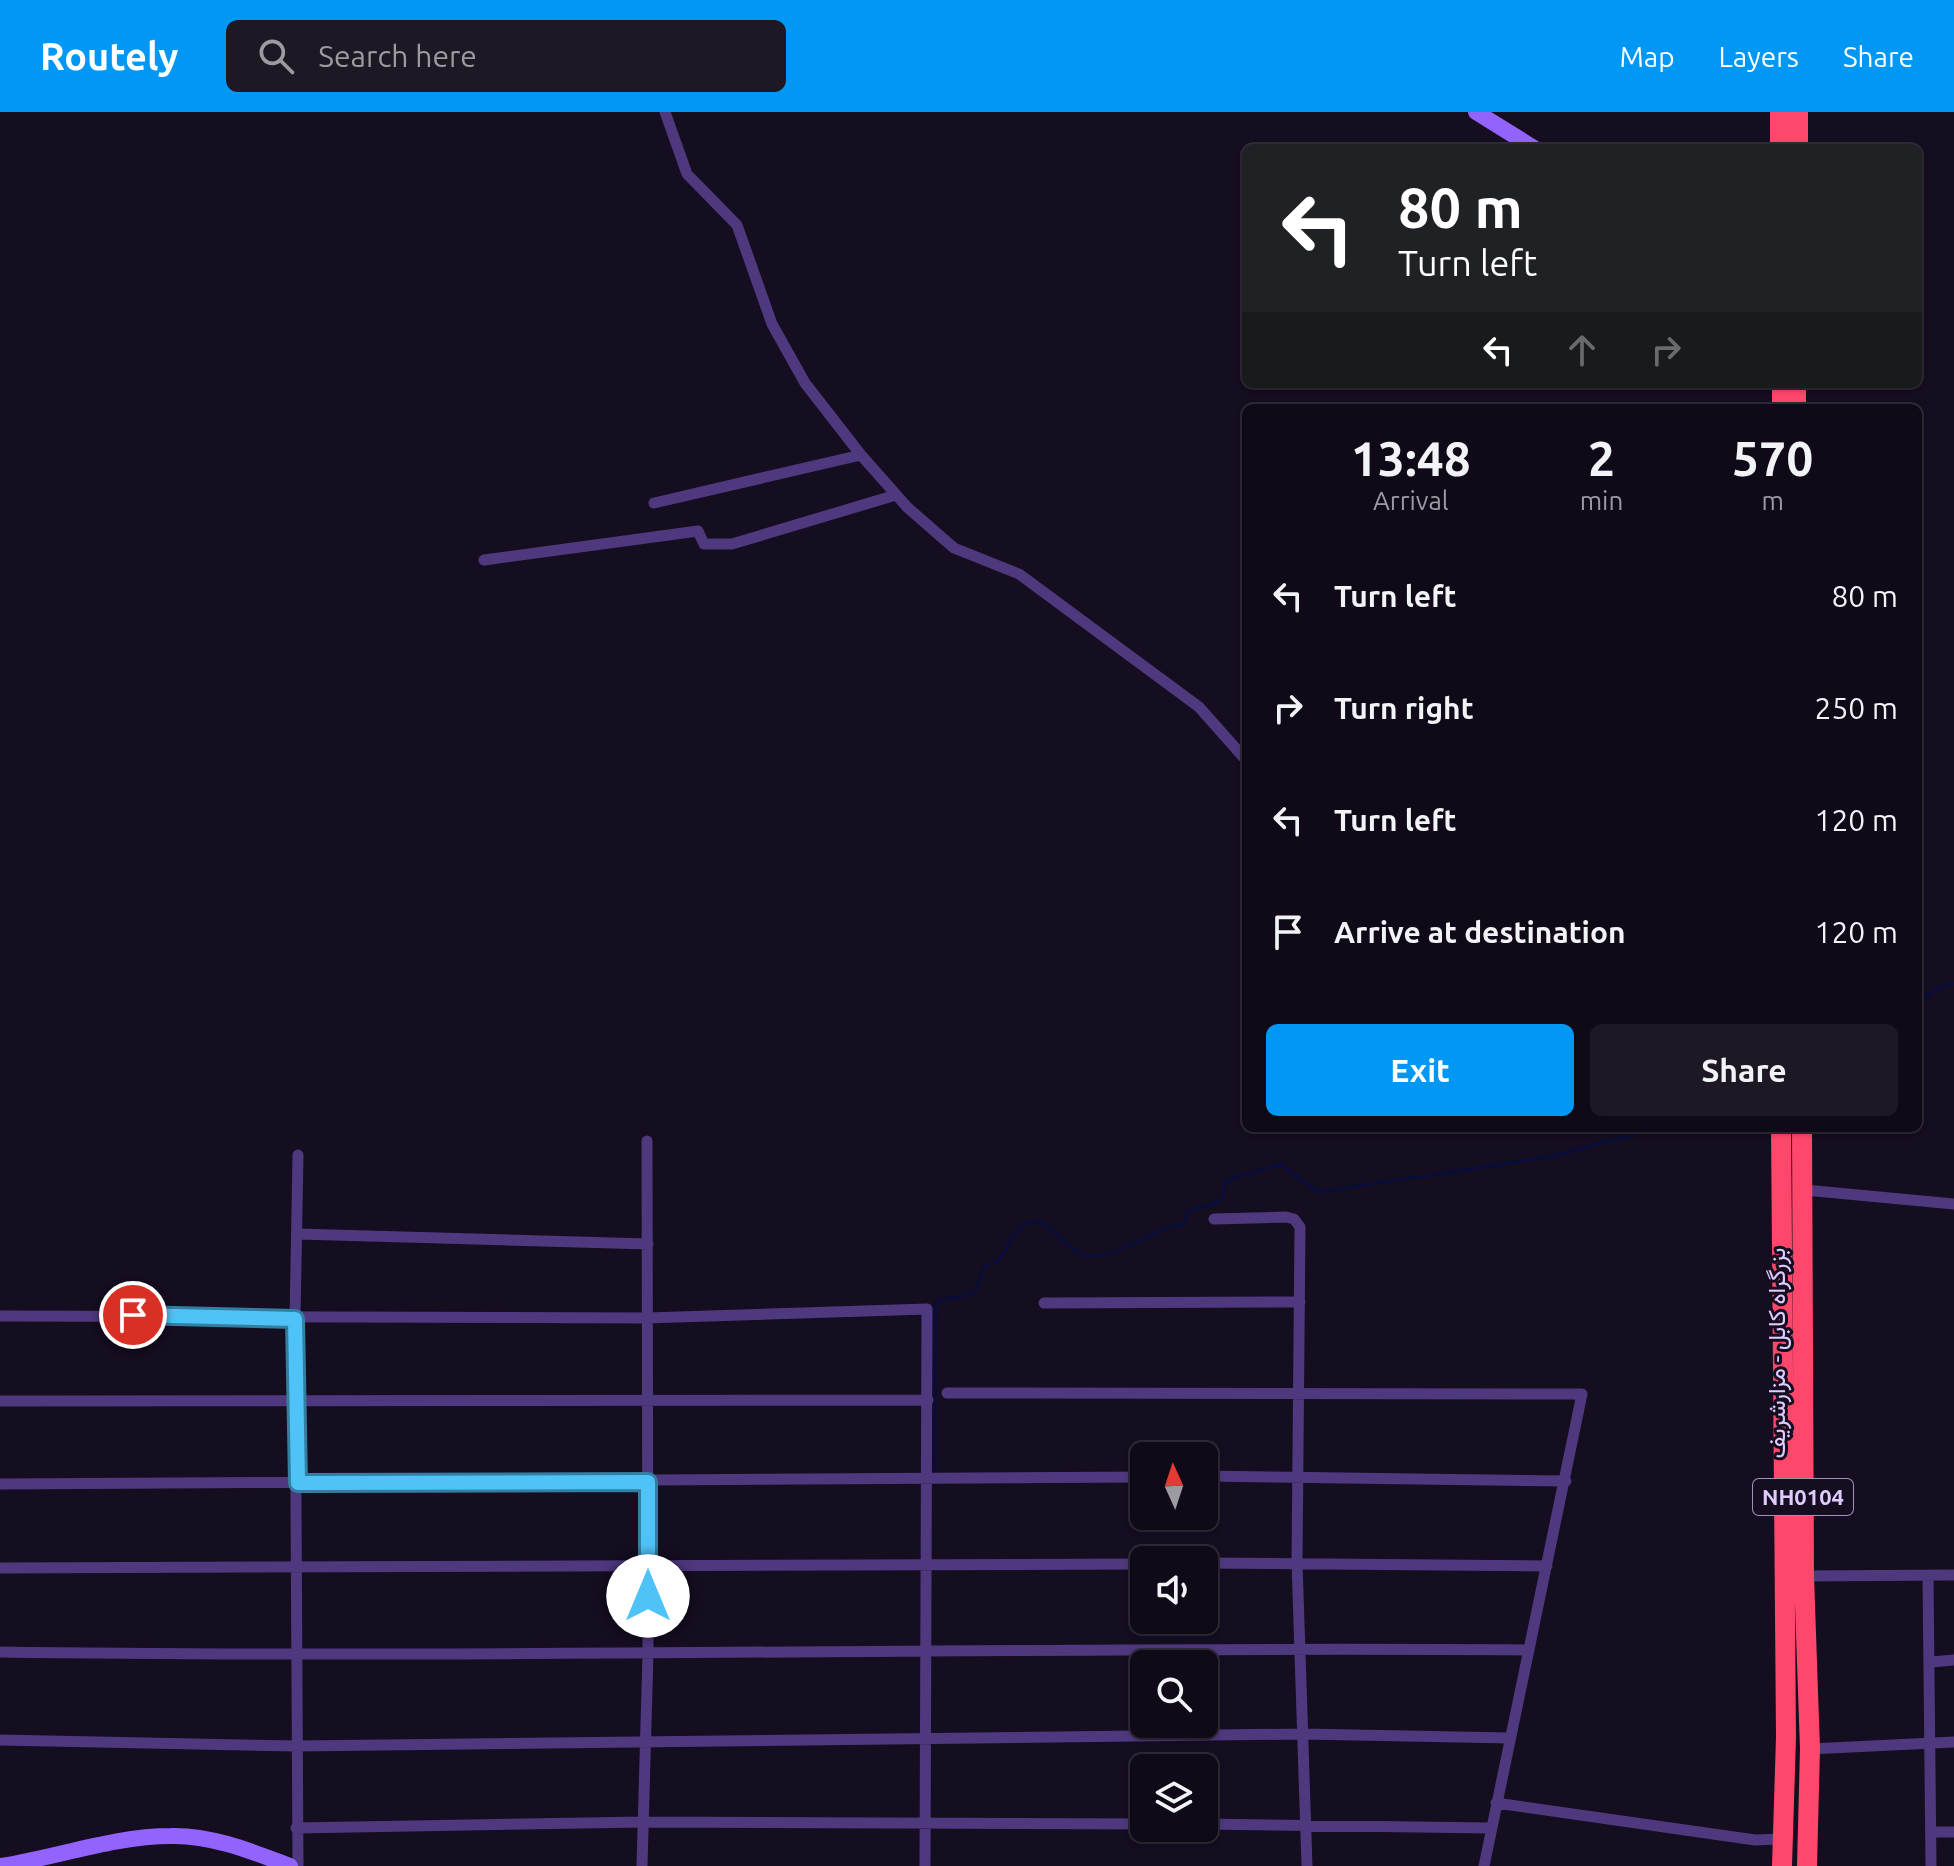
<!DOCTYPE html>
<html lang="en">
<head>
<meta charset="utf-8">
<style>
  :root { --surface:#100a18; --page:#1e1825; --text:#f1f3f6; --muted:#9c9aa2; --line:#302b37; --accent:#0198f5 }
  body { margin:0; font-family:Ubuntu,Vazirmatn,sans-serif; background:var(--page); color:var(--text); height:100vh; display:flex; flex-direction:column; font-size:30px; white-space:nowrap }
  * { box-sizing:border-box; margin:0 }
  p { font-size:26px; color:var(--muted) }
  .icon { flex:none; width:44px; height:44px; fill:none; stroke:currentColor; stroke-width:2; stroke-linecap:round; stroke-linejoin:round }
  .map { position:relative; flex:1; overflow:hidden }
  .sheet { position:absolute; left:1242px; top:292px; width:680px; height:728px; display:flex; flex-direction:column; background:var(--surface); border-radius:12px; box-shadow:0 2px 6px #0004,0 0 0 2px var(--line) }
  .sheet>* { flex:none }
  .guide { position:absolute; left:1242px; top:32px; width:680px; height:244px; border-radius:12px; box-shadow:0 2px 6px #0004,0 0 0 2px var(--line); background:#202124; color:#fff; overflow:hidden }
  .needle { width:52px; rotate:357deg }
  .controls { position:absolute; left:1130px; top:1330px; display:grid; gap:16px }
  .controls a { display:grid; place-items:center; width:88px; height:88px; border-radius:12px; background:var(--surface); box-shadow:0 2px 6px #0004,0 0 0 2px var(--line); font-size:40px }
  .pin { position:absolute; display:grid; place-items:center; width:68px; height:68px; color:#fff; margin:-34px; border:4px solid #fff; border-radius:50%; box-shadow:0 2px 8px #0007 }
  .me { position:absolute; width:88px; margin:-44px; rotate:0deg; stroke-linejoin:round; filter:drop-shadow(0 0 6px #0008) }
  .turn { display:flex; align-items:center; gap:28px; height:168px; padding:0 24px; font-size:36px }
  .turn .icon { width:104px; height:104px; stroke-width:2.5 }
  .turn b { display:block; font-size:56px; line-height:68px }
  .lanes { display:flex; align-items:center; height:76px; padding:0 24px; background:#0003; justify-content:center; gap:40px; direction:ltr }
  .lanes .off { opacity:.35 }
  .eta { display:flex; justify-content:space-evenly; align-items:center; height:136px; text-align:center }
  .eta b { font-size:48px; font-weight:700; line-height:56px }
  .button { display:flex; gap:16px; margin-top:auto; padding:16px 24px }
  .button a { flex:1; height:92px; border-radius:12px; background:var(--accent); color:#fff; font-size:32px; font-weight:700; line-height:92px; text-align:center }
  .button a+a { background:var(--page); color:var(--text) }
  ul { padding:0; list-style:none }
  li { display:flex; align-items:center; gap:24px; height:112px; padding:0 24px }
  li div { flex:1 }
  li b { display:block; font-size:30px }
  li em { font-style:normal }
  header { display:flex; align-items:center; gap:48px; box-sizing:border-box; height:112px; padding:0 40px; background:var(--accent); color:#fff }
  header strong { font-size:38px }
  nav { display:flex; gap:44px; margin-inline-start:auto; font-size:28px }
  .search { width:560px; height:72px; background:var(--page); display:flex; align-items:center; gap:20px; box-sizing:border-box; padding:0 28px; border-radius:12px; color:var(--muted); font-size:30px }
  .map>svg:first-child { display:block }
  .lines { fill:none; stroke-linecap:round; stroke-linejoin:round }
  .stream { stroke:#090d3c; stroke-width:3 }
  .street { stroke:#4e387e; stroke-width:11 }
  .secondary { stroke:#9363fe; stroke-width:16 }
  .highway { stroke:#fe476b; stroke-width:20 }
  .route-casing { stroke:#337fa1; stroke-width:20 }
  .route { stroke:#4fc3f7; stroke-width:14 }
  .labels { text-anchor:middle; stroke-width:6; stroke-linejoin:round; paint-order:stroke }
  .shield { fill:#150d20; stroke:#a392bc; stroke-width:2 }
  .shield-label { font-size:22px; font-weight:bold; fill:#e0cbff }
  .street-label { font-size:24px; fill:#e0cbff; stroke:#150d20 }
</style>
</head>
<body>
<header>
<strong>Routely</strong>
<div class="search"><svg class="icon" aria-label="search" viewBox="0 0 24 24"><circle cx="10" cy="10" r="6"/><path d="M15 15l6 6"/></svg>Search here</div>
<nav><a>Map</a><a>Layers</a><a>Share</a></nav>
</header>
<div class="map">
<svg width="1954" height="1754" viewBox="0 0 1954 1754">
  <rect width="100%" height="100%" fill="#150d20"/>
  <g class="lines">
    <path class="stream" d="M 1918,891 L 1938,876 L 1954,871
      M 935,1359 L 936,1190 C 949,1183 962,1188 976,1179 L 984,1154 L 998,1149 C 1008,1138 1013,1116 1028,1111 C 1049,1103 1065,1138 1084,1143 C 1115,1151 1155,1112 1183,1113 L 1187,1101 C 1199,1094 1212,1094 1223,1086 L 1225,1069 L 1280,1052 L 1318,1080 L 1549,1045 L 1659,1016"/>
    <path class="street" d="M 665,0 L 687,62 L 737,113 L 772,212 L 805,271 L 861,343 L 907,395 L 954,436 L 1019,462 L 1199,595 L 1246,648
      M 654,391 L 861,343
      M 484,448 L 698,419 L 704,432 L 732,432 L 896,383
      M 298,1043 L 295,1207 L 298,1754
      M 1805,1078 L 1954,1092
      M 1214,1107 L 1286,1105 L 1294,1107 L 1300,1115 L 1297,1450 L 1307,1754
      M 298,1122 L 648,1132
      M 1044,1191 L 1300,1190
      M 0,1204 L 647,1206 L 927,1197 L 925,1754
      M 947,1281 L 1582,1282 L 1484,1754
      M 0,1289 L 928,1288
      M 1204,1364 L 1566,1369
      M 0,1372 L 1144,1365
      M 1204,1451 L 1547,1454
      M 0,1456 L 1144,1452
      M 1804,1464 L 1954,1463
      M 1928,1464 L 1931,1754
      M 0,1540 C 510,1547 1019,1534 1529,1538
      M 1931,1550 L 1954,1548
      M 0,1628 L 297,1634 L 1303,1622 L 1510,1626
      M 1810,1637 L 1954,1630
      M 1496,1691 L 1755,1728 L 1782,1727
      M 1204,1712 L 1490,1716
      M 296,1716 L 643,1710 L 1144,1712
      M 1931,1720 L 1954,1720
      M 642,1754 L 648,1541 L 647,1029"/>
    <path class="secondary" d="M 1476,0 L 1534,36
      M 1,1754 C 58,1745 114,1724 171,1724 C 212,1723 253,1740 290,1754"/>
    <path class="highway" d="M 1780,0 L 1780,36
      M 1798,36 L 1798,0
      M 1796,272 L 1796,296
      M 1782,296 L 1782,272
      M 1781,1016 L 1786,1625 L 1782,1754
      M 1802,1016 L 1804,1464 L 1810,1637 L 1807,1754"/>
  </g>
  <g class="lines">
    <defs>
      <path id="route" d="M 133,1203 L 295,1207 L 298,1371 L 648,1370 L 648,1484"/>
    </defs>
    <use href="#route" class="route-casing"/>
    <use href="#route" class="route"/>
  </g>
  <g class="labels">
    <rect class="shield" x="1753" y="1367" width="100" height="36" rx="6"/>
    <g class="shield-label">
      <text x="1803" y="1393">NH0104</text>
    </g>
    <g class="street-label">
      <text transform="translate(1777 1241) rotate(-90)" y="8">بزرگراه کابل - مزارشریف</text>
    </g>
  </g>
</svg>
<div class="controls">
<a><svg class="needle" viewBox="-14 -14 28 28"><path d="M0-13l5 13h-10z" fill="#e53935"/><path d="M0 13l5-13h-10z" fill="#9c9aa2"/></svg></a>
<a><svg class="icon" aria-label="sound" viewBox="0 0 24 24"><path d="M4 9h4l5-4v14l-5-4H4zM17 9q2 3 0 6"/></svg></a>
<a><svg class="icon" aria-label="search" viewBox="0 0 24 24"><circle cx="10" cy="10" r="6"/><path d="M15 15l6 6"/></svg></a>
<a><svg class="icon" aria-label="layers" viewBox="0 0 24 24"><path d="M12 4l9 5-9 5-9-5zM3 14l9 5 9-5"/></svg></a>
</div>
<div class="pin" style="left:133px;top:1203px;background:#d93025"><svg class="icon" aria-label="arrive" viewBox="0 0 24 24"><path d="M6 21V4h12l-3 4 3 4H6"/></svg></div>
<svg class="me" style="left:648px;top:1484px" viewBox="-20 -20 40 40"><circle r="19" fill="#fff"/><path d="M0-13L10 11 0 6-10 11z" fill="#4fc3f7"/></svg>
<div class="guide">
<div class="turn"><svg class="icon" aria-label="left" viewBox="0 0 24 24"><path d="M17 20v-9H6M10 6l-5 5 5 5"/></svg><div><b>80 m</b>Turn left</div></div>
<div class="lanes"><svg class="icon" aria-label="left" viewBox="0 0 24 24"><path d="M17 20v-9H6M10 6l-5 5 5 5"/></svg><svg class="icon off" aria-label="ahead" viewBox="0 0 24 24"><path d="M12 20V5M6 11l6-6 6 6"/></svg><svg class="icon off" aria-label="right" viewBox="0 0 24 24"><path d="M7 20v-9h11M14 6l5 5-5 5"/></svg></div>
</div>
<section class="sheet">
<div class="eta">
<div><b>13:48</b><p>Arrival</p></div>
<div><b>2</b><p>min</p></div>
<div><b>570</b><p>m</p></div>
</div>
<ul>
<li><svg class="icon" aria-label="left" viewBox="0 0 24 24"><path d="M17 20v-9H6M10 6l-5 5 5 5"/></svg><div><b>Turn left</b></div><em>80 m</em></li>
<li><svg class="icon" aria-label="right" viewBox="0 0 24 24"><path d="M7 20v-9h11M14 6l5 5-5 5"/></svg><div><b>Turn right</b></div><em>250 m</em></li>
<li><svg class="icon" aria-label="left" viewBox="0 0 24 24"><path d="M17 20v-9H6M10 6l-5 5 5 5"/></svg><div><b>Turn left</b></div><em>120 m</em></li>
<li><svg class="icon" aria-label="arrive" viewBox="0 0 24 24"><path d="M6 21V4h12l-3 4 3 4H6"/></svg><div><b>Arrive at destination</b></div><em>120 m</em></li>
</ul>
<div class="button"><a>Exit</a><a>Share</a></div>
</section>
</div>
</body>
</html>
